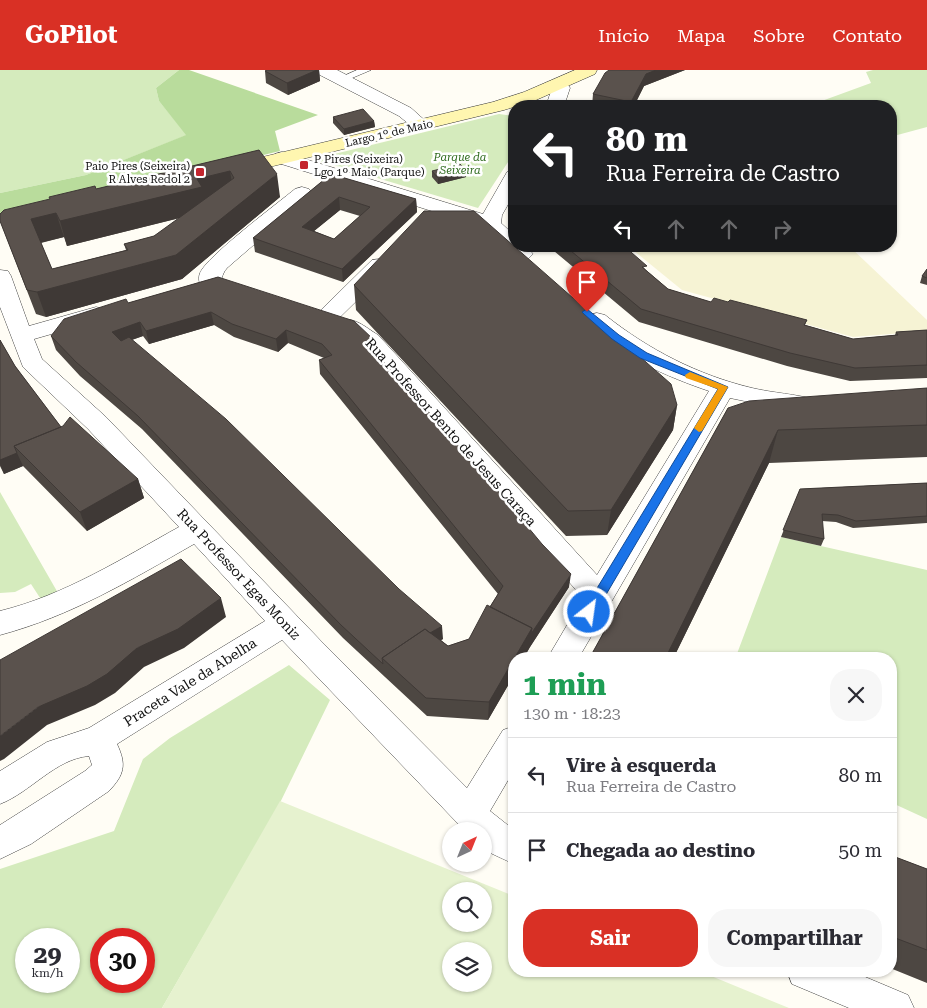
<!DOCTYPE html>
<html lang="pt">
<head>
<meta charset="utf-8">
<style>
  :root { --surface:#fff; --page:#f7f7f7; --text:#2b2b33; --muted:#7c7c81; --line:#e1e1e2; --accent:#d93025 }
  body { margin:0; font-family:"Roboto Serif",serif; background:var(--page); color:var(--text); height:100vh; display:flex; flex-direction:column; font-size:19px; white-space:nowrap }
  * { box-sizing:border-box; margin:0 }
  p { font-size:16px; color:var(--muted) }
  .icon { flex:none; width:28px; height:28px; fill:none; stroke:currentColor; stroke-width:2; stroke-linecap:round; stroke-linejoin:round }
  .map { position:relative; flex:1; overflow:hidden }
  .details { position:absolute; left:508px; top:582px; width:389px; height:325px; display:flex; flex-direction:column; background:var(--surface); border-radius:20px; box-shadow:0 1px 4px #0004 }
  .details>* { flex:none }
  .guide { position:absolute; left:508px; top:30px; width:389px; height:152px; border-radius:20px; box-shadow:0 1px 4px #0004; background:#202124; color:#fff; overflow:hidden }
  .needle { width:32px; rotate:43deg }
  .buttons { position:absolute; left:442px; top:752px; display:grid; gap:10px }
  .buttons a { display:grid; place-items:center; width:50px; height:50px; border-radius:50%; background:var(--surface); box-shadow:0 1px 4px #0004; font-size:25px }
  .speed { position:absolute; left:15px; top:858px; display:flex; gap:10px; font-size:25px; font-weight:700; text-align:center }
  .speed>* { display:grid; place-content:center; width:65px; height:65px; border-radius:50%; background:var(--surface); box-shadow:0 1px 4px #0004; line-height:1 }
  .speed small { font-size:12px; font-weight:400 }
  .speed .limit { border:8px solid #d22; background:#fff; color:#111 }
  .pin { position:absolute; display:grid; place-items:center; width:42px; height:42px; color:#fff; margin:-51px -21px; border-radius:50% 50% 50% 0; rotate:-45deg; box-shadow:0 0 5px #0007 }
  .pin .icon { rotate:45deg }
  .me { position:absolute; width:55px; margin:-28px; rotate:30deg; stroke-linejoin:round; filter:drop-shadow(0 0 4px #0008) }
  .turn { display:flex; align-items:center; gap:18px; height:105px; padding:0 15px; font-size:22px }
  .turn .icon { width:65px; height:65px; stroke-width:2.5 }
  .turn b { display:block; font-size:35px; line-height:42px }
  .lanes { display:flex; align-items:center; height:48px; padding:0 15px; background:#0003; justify-content:center; gap:25px; direction:ltr }
  .lanes .off { opacity:.35 }
  .round { display:grid; place-items:center; flex:none; width:52px; height:52px; border-radius:20px; background:var(--page) }
  .overview { display:flex; align-items:center; justify-content:space-between; height:85px; padding:0 15px }
  h1 { font-size:30px; font-weight:700; line-height:38px; color:#1e9e55 }
  .button { display:flex; gap:10px; margin-top:auto; padding:10px 15px }
  .button a { flex:1; height:58px; border-radius:20px; background:var(--accent); color:#fff; font-size:20px; font-weight:700; line-height:58px; text-align:center }
  .button a+a { background:var(--page); color:var(--text) }
  ul { padding:0; list-style:none }
  li { display:flex; align-items:center; gap:15px; height:75px; padding:0 15px; border-top:1px solid var(--line) }
  li div { flex:1 }
  li b { display:block; font-size:19px }
  li em { font-style:normal }
  header { display:flex; align-items:center; gap:30px; box-sizing:border-box; height:70px; padding:0 25px; background:var(--accent); color:#fff }
  header strong { font-size:24px }
  nav { display:flex; gap:28px; margin-inline-start:auto; font-size:18px }
  .map>svg:first-child { display:block }
  .farmland { fill:#f6f3d4 }
  .green { fill:#d5ebbd; fill-rule:evenodd }
  .forest { fill:#b9dc9c }
  .pitch { fill:#e6f2cf; fill-rule:evenodd }
  .lines { fill:none; stroke-linecap:round; stroke-linejoin:round }
  .lane-casing { stroke:#444; stroke-width:1 }
  .street-casing { stroke:#444; stroke-width:1 }
  .secondary-casing { stroke:#333; stroke-width:1 }
  .lane { fill:#fff; fill-rule:evenodd }
  .street { fill:#fff; fill-rule:evenodd }
  .secondary { fill:#fff6b0; fill-rule:evenodd }
  .wall { fill:#4d4742; fill-rule:evenodd }
  .shaded-wall { fill:#3f3936 }
  .building { fill:#5a524d; stroke:#3f3936; fill-rule:evenodd }
  .route { fill:#1a73e8; stroke:#114b97 }
  .slow { fill:#f59e0b }
  .poi-dot { fill:#c4262e; stroke:#fff; stroke-width:2 }
  .labels { text-anchor:middle; stroke-width:5; stroke-linejoin:round; paint-order:stroke }
  .far-street-label { font-size:11px; fill:#111; stroke:#fff }
  .far-park-label { font-size:11px; font-style:italic; fill:#2f6b1f; stroke:#fff }
  .far-poi-label { font-size:11px; fill:#111; stroke:#fff; text-anchor:start }
  .street-label { font-size:14px; fill:#111; stroke:#fff }
</style>
</head>
<body>
<header>
<strong>GoPilot</strong>
<nav><a>Início</a><a>Mapa</a><a>Sobre</a><a>Contato</a></nav>
</header>
<div class="map">
<svg width="927" height="938" viewBox="0 0 927 938">
  <rect width="100%" height="100%" fill="#fffdf5"/>
  <path class="farmland" d="M 628,176 L 849,176 L 927,250 L 927,261 L 853,267 L 682,220 Z"/>
  <path class="green" d="M 0,0 L 179,0 L 156,18 L 159,31 L 187,65 L 86,105 L 0,123 Z
    M 873,0 L 927,0 L 927,57 L 890,67 L 890,36 L 808,36 L 871,13 L 866,2 Z
    M 499,44 L 514,46 L 514,83 L 478,138 L 320,91 L 322,87 Z
    M 0,422 L 58,523 L 42,531 L 31,514 L 15,522 L 0,523 Z
    M 781,467 L 927,500 L 927,749 L 890,732 L 890,589 L 735,589 Z
    M 289,595 L 330,630 L 276,741 L 162,938 L 0,938 L 0,799 L 114,761 L 143,689 L 170,668 ZM 26,869 L 69,869 L 69,911 L 26,911 ZM 101,869 L 144,869 L 144,911 L 101,911 Z"/>
  <path class="forest" d="M 179,0 L 189,0 L 318,45 L 275,61 L 280,81 L 0,148 L 0,123 L 86,105 L 186,65 L 159,31 L 156,18 Z"/>
  <path class="pitch" d="M 280,731 L 514,826 L 514,901 L 699,901 L 789,938 L 162,938 ZM 451,821 L 484,821 L 484,854 L 451,854 ZM 451,881 L 484,881 L 484,914 L 451,914 Z"/>
  <g class="lines">
    <defs>
      <path id="lane" d="M 357,0 L 371,0 L 345,11 L 337,9 Z"/>
      <path id="street" d="M 316,0 L 337,0 L 411,38 L 430,55 L 427,59 L 415,59 L 399,46 L 318,4 Z
        M 559,9 L 565,10 L 570,18 L 564,36 L 546,36 L 552,18 L 550,14 L 553,10 Z
        M 282,82 L 483,144 L 507,102 L 514,100 L 514,124 L 502,145 L 501,153 L 514,165 L 514,176 L 526,176 L 533,184 L 529,188 L 522,190 L 515,188 L 483,157 L 275,92 L 273,88 L 275,84 Z
        M 302,117 L 309,119 L 312,123 L 309,127 L 227,198 C 221,205 222,211 218,218 L 210,220 L 202,218 C 199,213 198,208 200,203 C 206,187 278,133 295,119 Z
        M 380,189 L 388,190 L 391,195 L 388,200 L 334,253 L 326,255 L 318,253 L 315,248 L 318,243 L 372,190 Z
        M 0,200 L 8,201 L 11,206 L 29,256 L 96,237 L 104,239 L 107,244 L 104,249 L 34,269 L 42,289 L 106,347 L 321,571 L 467,718 L 503,660 L 514,656 L 514,700 L 490,741 L 514,760 L 514,794 L 484,780 L 484,761 L 465,761 L 282,570 L 117,674 C 127,695 124,705 109,721 L 31,774 L 0,789 L 0,755 L 85,701 L 92,695 L 89,686 C 55,689 31,722 0,734 L 0,701 L 47,672 L 89,658 L 265,551 L 194,474 C 131,510 71,546 0,565 L 0,541 C 65,525 121,489 179,457 L 88,359 L 23,297 L 0,237 Z
        M 597,243 L 605,245 C 649,280 698,305 752,318 C 773,323 796,324 817,330 L 820,336 L 817,342 L 808,344 L 730,328 L 578,589 L 547,589 L 583,528 L 362,275 L 338,260 L 335,255 L 338,250 C 354,246 365,257 378,265 L 597,505 L 709,321 C 673,309 607,282 586,250 L 589,245 Z
        M 787,901 L 851,901 L 908,925 L 914,938 L 849,938 L 792,914 Z"/>
      <path id="secondary" d="M 575,0 L 597,0 L 595,4 L 536,30 L 504,40 L 232,106 L 225,104 L 222,100 L 225,96 L 493,32 L 524,22 Z"/>
    </defs>
    <use href="#lane" class="lane-casing"/>
    <use href="#street" class="street-casing"/>
    <use href="#secondary" class="secondary-casing"/>
    <use href="#lane" class="lane"/>
    <use href="#street" class="street"/>
    <use href="#secondary" class="secondary"/>
  </g>
  <path class="wall" d="M 267,0 L 319,0 L 320,11 L 288,25 L 266,13 L 265,1 Z
    M 609,0 L 685,0 L 644,16 L 634,36 L 592,36 L 593,24 Z
    M 333,47 L 374,51 L 375,57 L 344,65 L 333,53 Z
    M 259,80 L 280,127 L 182,209 L 46,247 L 36,244 L 0,151 L 96,119 ZM 180,148 L 154,166 L 124,174 L 126,180 L 52,199 L 41,173 L 64,167 L 67,176 Z
    M 432,101 L 466,101 L 466,107 L 438,114 L 432,107 Z
    M 331,104 L 416,129 L 417,142 L 343,212 L 255,182 L 253,168 ZM 340,140 L 360,146 L 334,169 L 314,161 Z
    M 548,176 L 624,176 L 646,200 L 668,219 L 711,232 L 728,232 L 807,250 L 805,255 L 853,269 L 895,265 L 896,262 L 927,260 L 927,308 L 850,311 L 787,296 L 639,252 Z
    M 927,199 L 927,215 L 920,213 L 922,206 Z
    M 218,207 L 375,282 L 569,517 L 530,577 L 523,589 L 514,589 L 514,605 L 488,650 L 427,646 L 343,568 L 142,359 L 80,306 L 56,280 L 51,266 L 128,233 ZM 214,255 L 234,267 L 278,282 L 288,273 L 324,288 L 319,290 L 320,304 L 498,524 L 469,569 L 448,576 L 441,570 L 443,569 L 132,270 L 143,266 L 149,274 Z
    M 354,215 L 677,335 L 673,360 L 607,465 L 566,466 L 356,240 Z
    M 0,270 L 15,296 L 61,357 L 138,409 L 144,428 L 87,461 L 23,396 L 4,404 L 0,396 Z
    M 927,318 L 927,387 L 769,393 L 673,589 L 589,589 L 728,338 Z
    M 927,413 L 927,453 L 853,458 L 836,452 L 822,451 L 824,469 L 821,476 L 781,467 L 800,419 Z
    M 890,785 L 927,799 L 927,913 L 890,898 Z"/>
  <path class="shaded-wall" d="M 317,0 L 319,0 L 320,11 L 288,25 L 287,13 Z
    M 656,0 L 685,0 L 644,16 L 634,36 L 631,36 L 631,32 L 646,4 Z
    M 374,51 L 375,57 L 344,65 L 344,59 Z
    M 230,101 L 234,125 L 207,141 L 67,176 L 60,151 L 197,109 Z
    M 466,101 L 466,107 L 438,114 L 438,108 Z
    M 277,104 L 280,127 L 182,209 L 46,247 L 37,222 L 176,185 Z
    M 339,127 L 340,140 L 303,170 L 302,157 Z
    M 416,129 L 417,142 L 343,212 L 342,199 Z
    M 56,143 L 64,167 L 39,173 L 31,149 Z
    M 211,242 L 214,255 L 149,274 L 146,261 Z
    M 140,252 L 143,266 L 116,275 L 112,262 Z
    M 286,260 L 288,273 L 278,282 L 276,269 Z
    M 374,270 L 375,284 L 367,273 Z
    M 677,335 L 673,360 L 607,465 L 611,440 Z
    M 778,360 L 769,393 L 673,589 L 665,589 Z
    M 17,383 L 23,396 L 4,404 L 0,394 L 0,390 Z
    M 138,409 L 144,428 L 87,461 L 80,442 Z
    M 571,504 L 569,517 L 530,577 L 523,589 L 514,589 L 514,605 L 488,650 L 489,632 L 532,558 Z
    M 221,528 L 226,547 L 184,578 L 144,597 L 115,623 L 95,635 L 47,655 L 4,689 L 0,691 L 0,666 L 38,637 Z
    M 442,556 L 443,569 L 425,578 L 425,565 Z"/>
  <path class="building" d="M 267,0 L 317,0 L 287,13 L 265,1 Z
    M 609,0 L 656,0 L 646,4 L 631,32 L 593,24 L 605,3 Z
    M 363,39 L 374,51 L 344,59 L 333,47 Z
    M 259,80 L 277,104 L 176,185 L 37,222 L 27,220 L 0,151 L 0,144 L 4,140 L 50,129 L 49,127 L 95,116 L 96,119 ZM 230,101 L 234,108 L 154,166 L 124,174 L 128,180 L 52,199 L 31,149 L 56,143 L 60,151 L 202,117 L 197,109 Z
    M 460,94 L 466,101 L 438,108 L 432,101 Z
    M 331,104 L 416,129 L 342,199 L 253,168 ZM 339,127 L 370,137 L 334,169 L 302,157 Z
    M 424,141 L 474,141 L 671,314 L 677,335 L 611,440 L 568,441 L 354,215 Z
    M 565,176 L 624,176 L 647,196 L 642,197 L 668,219 L 711,232 L 714,228 L 728,232 L 730,230 L 807,250 L 804,255 L 853,269 L 898,265 L 896,262 L 927,260 L 927,295 L 855,298 L 790,283 L 641,239 Z
    M 927,199 L 927,208 L 922,206 Z
    M 218,207 L 354,251 L 374,270 L 367,273 L 483,403 L 542,474 L 571,504 L 531,564 L 532,558 L 490,537 L 503,516 L 319,290 L 332,285 L 322,274 L 286,260 L 276,269 L 232,254 L 211,242 L 146,261 L 140,252 L 112,262 L 121,271 L 129,267 L 226,349 L 399,519 L 442,556 L 430,563 L 425,559 L 382,588 L 383,594 L 341,555 L 138,346 L 76,292 L 51,266 L 64,249 L 126,229 L 128,233 Z
    M 0,270 L 15,296 L 61,357 L 14,376 L 17,383 L 0,390 Z
    M 927,318 L 927,355 L 778,360 L 665,589 L 589,589 L 728,338 L 749,331 Z
    M 70,347 L 138,409 L 80,442 L 14,376 L 63,356 Z
    M 927,413 L 927,446 L 856,451 L 838,445 L 822,444 L 824,469 L 783,460 L 800,419 Z
    M 181,489 L 221,528 L 178,559 L 137,578 L 107,604 L 87,616 L 38,637 L 0,666 L 0,590 Z
    M 487,535 L 532,558 L 489,632 L 426,628 L 382,588 L 425,559 L 448,576 L 469,569 Z
    M 890,785 L 927,799 L 927,880 L 890,866 Z"/>
  <path class="route" d="M 587,239 L 619,265 L 647,283 L 728,317 L 594,545 L 589,546 L 583,542 L 585,538 L 718,319 L 640,288 L 612,269 L 584,244 L 582,242 Z"/>
  <path class="slow" d="M 690,302 L 728,317 L 702,361 L 699,362 L 694,358 L 718,319 L 686,308 L 685,305 Z"/>
  <g class="poi-dot">
    <rect x="299" y="90" width="10" height="10" rx="2.5"/>
    <rect x="195" y="97" width="10" height="10" rx="2.5"/>
  </g>
  <g class="labels">
    <g class="far-street-label">
      <text transform="translate(389 63) rotate(-13)" y="4">Largo 1º de Maio</text>
    </g>
    <g class="far-park-label">
      <text x="460" y="91">Parque da<tspan x="460" dy="13">Seixeira</tspan></text>
    </g>
    <g class="far-poi-label">
      <text x="314" y="93">P Pires (Seixeira)<tspan x="314" dy="13">Lgo 1º Maio (Parque)</tspan></text>
      <text x="190" y="100" text-anchor="end">Paio Pires (Seixeira)<tspan x="190" dy="13">R Alves Redol 2</tspan></text>
    </g>
    <g class="street-label">
      <text transform="translate(451 362) rotate(48)" y="5">Rua Professor Bento de Jesus Caraça</text>
      <text transform="translate(239 504) rotate(47)" y="5">Rua Professor Egas Moniz</text>
      <text transform="translate(190 612) rotate(-32)" y="5">Praceta Vale da Abelha</text>
    </g>
  </g>
</svg>
<div class="buttons">
<a><svg class="needle" viewBox="-14 -14 28 28"><path d="M0-13l5 13h-10z" fill="#e53935"/><path d="M0 13l5-13h-10z" fill="#7c7c81"/></svg></a>
<a><svg class="icon" aria-label="search" viewBox="0 0 24 24"><circle cx="10" cy="10" r="6"/><path d="M15 15l6 6"/></svg></a>
<a><svg class="icon" aria-label="layers" viewBox="0 0 24 24"><path d="M12 4l9 5-9 5-9-5zM3 14l9 5 9-5"/></svg></a>
</div>
<div class="speed"><div>29<small>km/h</small></div><div class="limit">30</div></div>
<div class="pin" style="left:587px;top:242px;background:#d93025"><svg class="icon" aria-label="arrive" viewBox="0 0 24 24"><path d="M6 21V4h12l-3 4 3 4H6"/></svg></div>
<svg class="me" style="left:589px;top:542px" viewBox="-20 -20 40 40"><circle r="17" fill="#1a73e8" stroke="#fff" stroke-width="3"/><path d="M0-11L8 9 0 5-8 9z" fill="#fff"/></svg>
<div class="guide">
<div class="turn"><svg class="icon" aria-label="left" viewBox="0 0 24 24"><path d="M17 20v-9H6M10 6l-5 5 5 5"/></svg><div><b>80 m</b>Rua Ferreira de Castro</div></div>
<div class="lanes"><svg class="icon" aria-label="left" viewBox="0 0 24 24"><path d="M17 20v-9H6M10 6l-5 5 5 5"/></svg><svg class="icon off" aria-label="ahead" viewBox="0 0 24 24"><path d="M12 20V5M6 11l6-6 6 6"/></svg><svg class="icon off" aria-label="ahead" viewBox="0 0 24 24"><path d="M12 20V5M6 11l6-6 6 6"/></svg><svg class="icon off" aria-label="right" viewBox="0 0 24 24"><path d="M7 20v-9h11M14 6l5 5-5 5"/></svg></div>
</div>
<section class="details">
<div class="overview"><div><h1>1 min</h1><p>130 m · 18:23</p></div><a class="round"><svg class="icon" aria-label="close" viewBox="0 0 24 24"><path d="M6 6l12 12M18 6L6 18"/></svg></a></div>
<ul>
<li><svg class="icon" aria-label="left" viewBox="0 0 24 24"><path d="M17 20v-9H6M10 6l-5 5 5 5"/></svg><div><b>Vire à esquerda</b><p>Rua Ferreira de Castro</p></div><em>80 m</em></li>
<li><svg class="icon" aria-label="arrive" viewBox="0 0 24 24"><path d="M6 21V4h12l-3 4 3 4H6"/></svg><div><b>Chegada ao destino</b></div><em>50 m</em></li>
</ul>
<div class="button"><a>Sair</a><a>Compartilhar</a></div>
</section>
</div>
</body>
</html>
